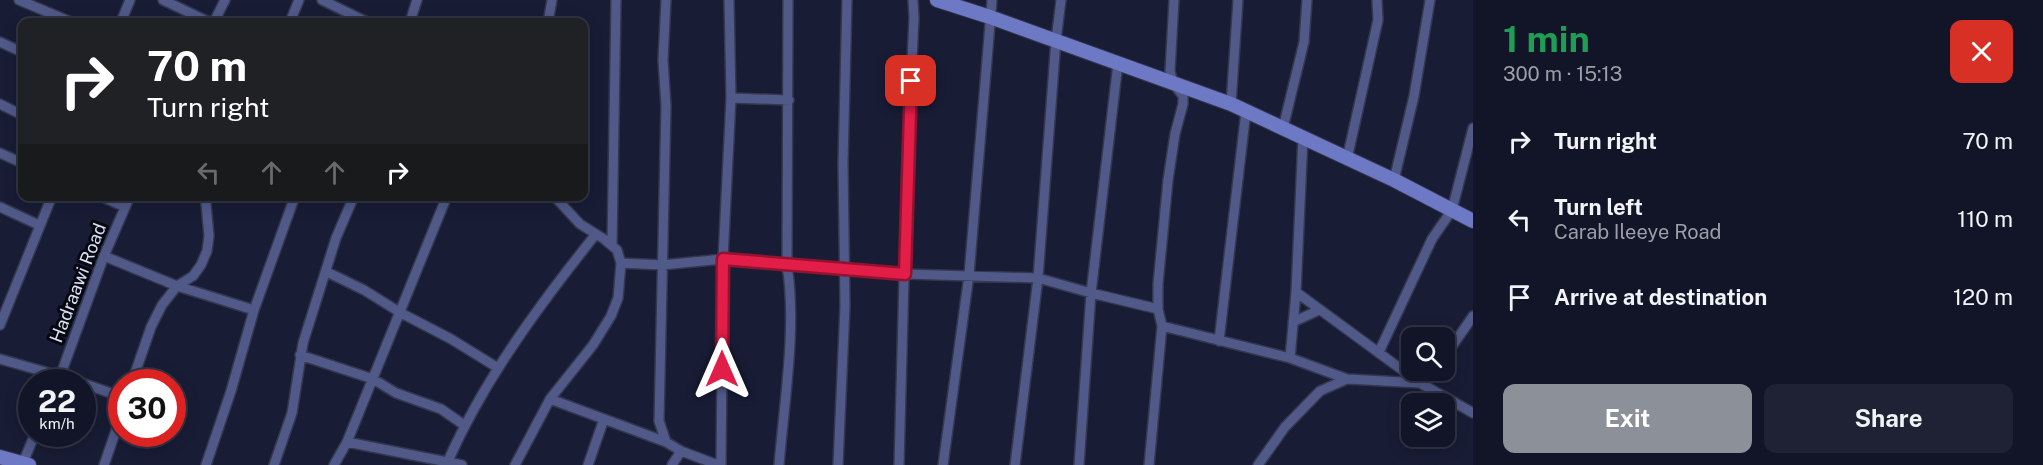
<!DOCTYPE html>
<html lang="en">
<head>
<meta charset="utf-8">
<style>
  :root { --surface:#121528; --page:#1f2234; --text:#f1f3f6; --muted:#9c9fa8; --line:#313445; --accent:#8c9099 }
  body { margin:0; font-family:"Public Sans",sans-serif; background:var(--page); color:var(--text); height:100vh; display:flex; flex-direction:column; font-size:22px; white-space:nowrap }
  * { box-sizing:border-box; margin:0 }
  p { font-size:20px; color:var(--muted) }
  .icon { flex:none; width:33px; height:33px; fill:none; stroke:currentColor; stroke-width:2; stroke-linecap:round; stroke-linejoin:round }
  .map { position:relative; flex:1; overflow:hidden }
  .details { display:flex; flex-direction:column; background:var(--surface); width:570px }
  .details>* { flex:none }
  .banner { position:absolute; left:18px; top:18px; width:570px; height:183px; border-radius:12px; box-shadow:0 3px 15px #0003,0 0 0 2px var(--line); background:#202124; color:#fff; overflow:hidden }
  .buttons { position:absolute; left:1401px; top:327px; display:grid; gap:12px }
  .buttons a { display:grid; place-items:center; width:54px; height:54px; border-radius:12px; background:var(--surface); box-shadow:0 3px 15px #0003,0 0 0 2px var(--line); font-size:30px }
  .speed { position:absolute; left:18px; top:369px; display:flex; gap:12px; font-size:30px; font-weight:700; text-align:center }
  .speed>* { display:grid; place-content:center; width:78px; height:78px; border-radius:50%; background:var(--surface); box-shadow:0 3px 15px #0003,0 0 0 2px var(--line); line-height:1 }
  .speed small { font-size:15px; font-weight:400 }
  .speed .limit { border:9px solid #d22; background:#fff; color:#111 }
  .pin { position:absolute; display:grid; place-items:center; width:51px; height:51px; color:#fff; margin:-26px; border-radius:12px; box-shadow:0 3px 9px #0006 }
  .me { position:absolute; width:66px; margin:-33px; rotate:0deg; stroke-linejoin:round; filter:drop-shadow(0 0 4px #0008) }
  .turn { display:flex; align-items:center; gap:21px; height:126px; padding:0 30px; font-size:27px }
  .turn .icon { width:78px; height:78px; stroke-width:2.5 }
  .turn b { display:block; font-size:42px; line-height:51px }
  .lanes { display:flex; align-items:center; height:57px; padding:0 30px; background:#0003; justify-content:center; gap:30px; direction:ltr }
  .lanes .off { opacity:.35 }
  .round { display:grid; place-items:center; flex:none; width:63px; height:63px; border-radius:12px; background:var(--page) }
  .summary { display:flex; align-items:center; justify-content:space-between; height:102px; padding:0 30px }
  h1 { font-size:36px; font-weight:700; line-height:45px; color:#1e9e55 }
  .primary-button { display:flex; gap:12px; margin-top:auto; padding:12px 30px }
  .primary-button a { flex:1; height:69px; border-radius:12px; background:var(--accent); color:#fff; font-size:24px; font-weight:700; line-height:69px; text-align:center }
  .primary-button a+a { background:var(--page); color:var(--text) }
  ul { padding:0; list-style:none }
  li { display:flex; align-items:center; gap:18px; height:78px; padding:0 30px }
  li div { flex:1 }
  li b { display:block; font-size:22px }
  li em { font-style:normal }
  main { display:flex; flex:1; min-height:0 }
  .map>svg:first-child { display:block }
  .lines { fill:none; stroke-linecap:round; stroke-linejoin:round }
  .street-casing { stroke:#33374f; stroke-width:12 }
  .secondary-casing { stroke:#33374f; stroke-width:16 }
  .street { stroke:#505988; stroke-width:9 }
  .secondary { stroke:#6d79c5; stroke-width:14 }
  .route-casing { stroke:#92132f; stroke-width:15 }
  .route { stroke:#e11d48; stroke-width:10 }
  .labels { text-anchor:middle; stroke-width:6; stroke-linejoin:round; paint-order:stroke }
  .street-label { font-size:18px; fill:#dce0f1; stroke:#060812 }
</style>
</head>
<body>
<main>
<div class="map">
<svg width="1473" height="465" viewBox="0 0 1473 465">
  <rect width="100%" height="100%" fill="#181c35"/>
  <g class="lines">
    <defs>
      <path id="street" d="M 19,0 L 71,22
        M 163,0 L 209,22
        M 322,0 L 367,22
        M 121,22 L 130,0
        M 214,22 L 225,0
        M 290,22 L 299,0
        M 410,22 L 417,0
        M 548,22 L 552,0
        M 0,42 L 22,52
        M 731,98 L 789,100
        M 0,104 L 22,115
        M 1231,104 L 1238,0
        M 1283,128 L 1304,42 L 1307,0
        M 0,153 L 22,163
        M 1347,159 L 1378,20 L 1377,0
        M 1394,180 L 1414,96 L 1430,0
        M 100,196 L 125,207
        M 0,207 L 39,225
        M 612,245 L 616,0
        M 104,256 L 177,286 L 254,310
        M 621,263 L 662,265 L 723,259 L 905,274 L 1038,278 L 1091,293 L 1158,309
        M 327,272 L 364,290 L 401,313 L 451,339 L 498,368
        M 1296,292 L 1420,383 L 1473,413
        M 1293,322 L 1319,310
        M 0,325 L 52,196
        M 1162,326 L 1290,358 L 1347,379
        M 1219,341 L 1246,111
        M 1379,352 L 1432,239 L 1452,210 L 1473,128
        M 300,355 L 373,379 L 396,393 L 441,409 L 464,425
        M 1290,358 L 1296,292 L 1303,137
        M 1444,358 L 1473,316
        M 0,359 L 81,382
        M 58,382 L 104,256 L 130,196
        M 132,382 L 151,327 L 162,305 L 177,286 L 193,276 L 201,265 L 207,251 L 209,236 L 206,204 L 207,196
        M 82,383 L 122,397
        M 550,399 L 666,442 L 681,451 L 718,465
        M 347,442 L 462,465
        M 666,442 L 659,421 L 666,106 L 663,60 L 666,0
        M 448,461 C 485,378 540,304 596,234
        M 22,465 L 35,434
        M 104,465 L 122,413
        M 206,465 L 231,391 L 254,310 L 295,196
        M 274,465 L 292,413 L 303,343 L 336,238 L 354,196
        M 334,465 L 347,442 L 447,196
        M 515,465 L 550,399 L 593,345 L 611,316 L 618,298 L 621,263 L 617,250 L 604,239 L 580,224 L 554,196
        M 588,465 L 604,419
        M 672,465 L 681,451
        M 721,465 L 723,259 L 731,98 L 729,0
        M 779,465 C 784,404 797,325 787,266 L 788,0
        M 838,465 L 845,306 L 843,163 L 847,0
        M 899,465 L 907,164 L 914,18 L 913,0
        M 943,465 L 969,275 L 992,0
        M 1015,465 L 1038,278 L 1056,40 L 1061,0
        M 1079,465 L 1091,293 L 1118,63
        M 1149,465 L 1162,326 L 1158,309 L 1158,284 L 1168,180 L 1175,134 L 1183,104 L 1183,96 L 1173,83 L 1170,71 L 1174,0
        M 1258,465 L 1285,427 L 1320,391 L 1347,379 L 1420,383 L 1436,370"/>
      <path id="secondary" d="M 937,0 L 990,17 L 1231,104 L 1394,180 L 1473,221
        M 0,457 L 29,465"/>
    </defs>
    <use href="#street" class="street-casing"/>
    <use href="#secondary" class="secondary-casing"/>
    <use href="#street" class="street"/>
    <use href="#secondary" class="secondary"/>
  </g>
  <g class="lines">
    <defs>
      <path id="route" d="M 722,369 L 723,259 L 905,274 L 911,81"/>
    </defs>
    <use href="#route" class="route-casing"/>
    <use href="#route" class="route"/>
  </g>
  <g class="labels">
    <g class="street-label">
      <text transform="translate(78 283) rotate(-69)" y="6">Hadraawi Road</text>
    </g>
  </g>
</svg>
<div class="buttons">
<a><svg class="icon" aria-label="search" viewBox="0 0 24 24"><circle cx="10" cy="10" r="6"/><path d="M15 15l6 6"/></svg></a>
<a><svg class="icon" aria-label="layers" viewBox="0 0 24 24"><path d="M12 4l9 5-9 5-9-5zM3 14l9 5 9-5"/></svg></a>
</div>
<div class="speed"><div>22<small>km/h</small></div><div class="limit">30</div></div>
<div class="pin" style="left:911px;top:81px;background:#d93025"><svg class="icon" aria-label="arrive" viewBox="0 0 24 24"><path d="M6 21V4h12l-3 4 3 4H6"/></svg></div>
<svg class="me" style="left:722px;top:369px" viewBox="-20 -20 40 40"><path d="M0-17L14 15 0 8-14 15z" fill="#e11d48" stroke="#fff" stroke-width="4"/></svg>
<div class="banner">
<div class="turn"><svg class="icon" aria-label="right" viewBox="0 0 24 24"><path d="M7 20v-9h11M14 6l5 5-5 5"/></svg><div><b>70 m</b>Turn right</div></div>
<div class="lanes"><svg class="icon off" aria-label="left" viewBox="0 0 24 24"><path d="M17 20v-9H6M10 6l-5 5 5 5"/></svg><svg class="icon off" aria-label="ahead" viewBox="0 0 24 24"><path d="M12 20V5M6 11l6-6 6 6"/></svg><svg class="icon off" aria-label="ahead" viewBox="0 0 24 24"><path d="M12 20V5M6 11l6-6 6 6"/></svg><svg class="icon" aria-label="right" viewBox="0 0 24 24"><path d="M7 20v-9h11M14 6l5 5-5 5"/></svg></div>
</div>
</div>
<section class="details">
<div class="summary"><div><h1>1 min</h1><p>300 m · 15:13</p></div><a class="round" style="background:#d93025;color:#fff"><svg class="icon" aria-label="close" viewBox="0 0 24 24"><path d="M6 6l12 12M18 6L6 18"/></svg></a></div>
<ul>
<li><svg class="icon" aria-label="right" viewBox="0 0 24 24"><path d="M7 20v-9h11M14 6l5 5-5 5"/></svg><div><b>Turn right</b></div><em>70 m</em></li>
<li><svg class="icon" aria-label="left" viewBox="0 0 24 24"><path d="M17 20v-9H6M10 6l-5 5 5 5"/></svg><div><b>Turn left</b><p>Carab Ileeye Road</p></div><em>110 m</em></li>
<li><svg class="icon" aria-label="arrive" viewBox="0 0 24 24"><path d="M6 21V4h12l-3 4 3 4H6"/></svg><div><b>Arrive at destination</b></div><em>120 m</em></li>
</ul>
<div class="primary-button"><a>Exit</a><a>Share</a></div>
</section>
</main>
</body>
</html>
